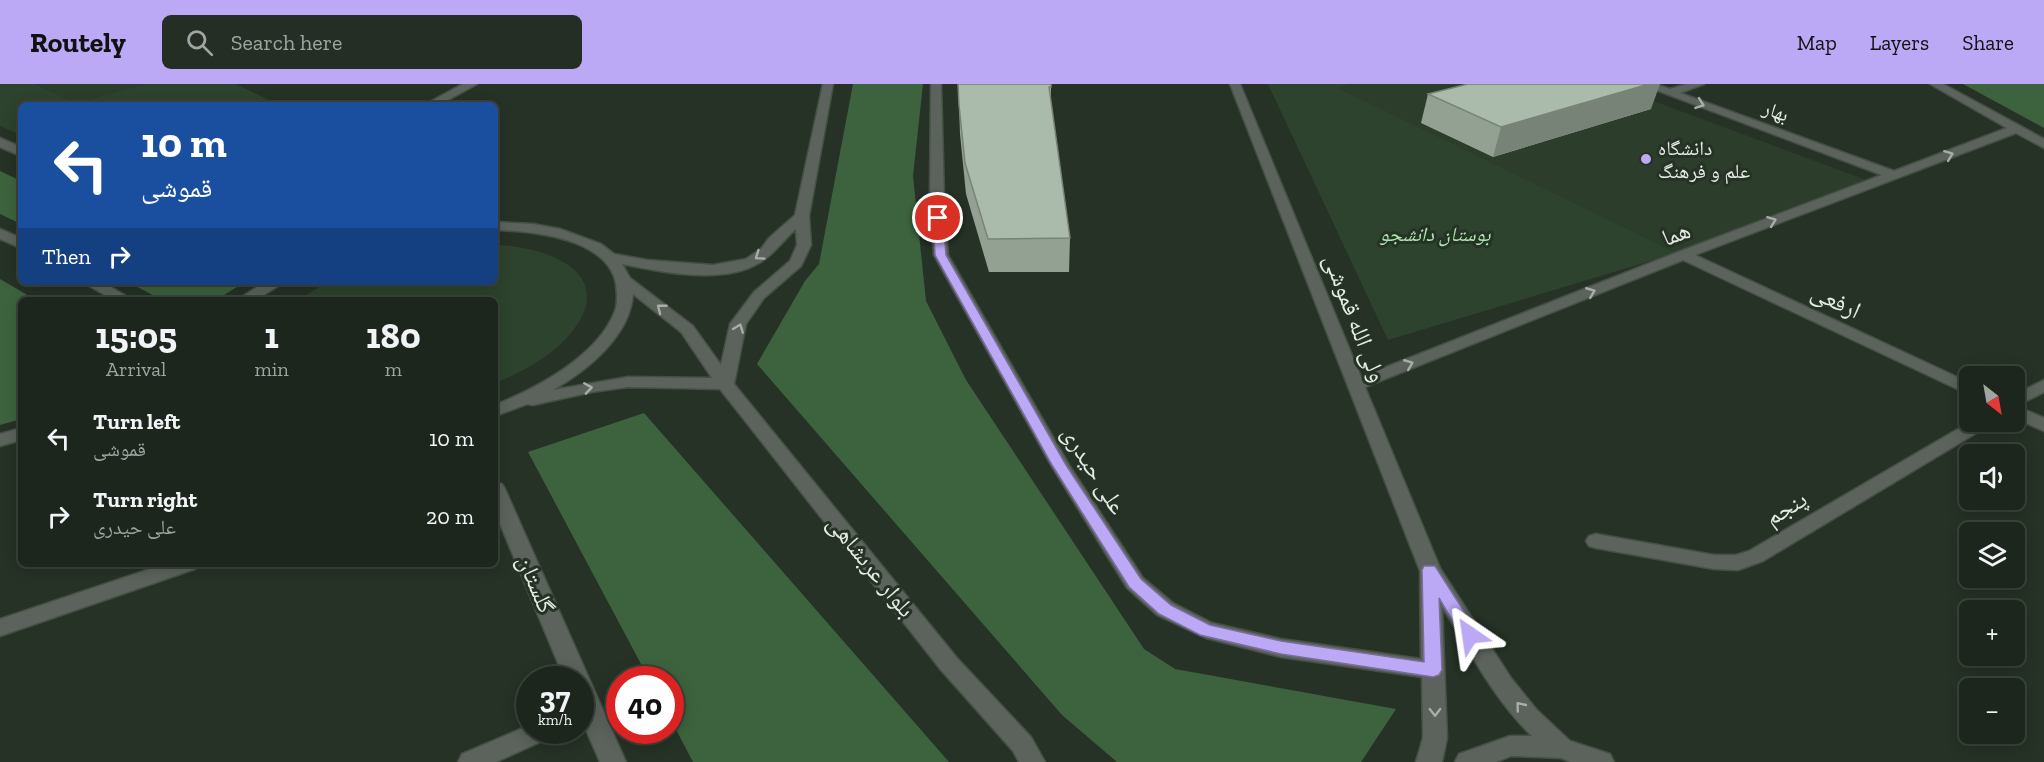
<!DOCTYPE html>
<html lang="en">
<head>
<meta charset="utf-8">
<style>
  :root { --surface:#1c261c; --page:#252e25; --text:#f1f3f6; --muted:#a0a5a3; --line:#3a433b; --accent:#bca9f5 }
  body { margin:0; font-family:"Zilla Slab","Noto Naskh Arabic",serif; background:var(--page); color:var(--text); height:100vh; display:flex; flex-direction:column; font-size:22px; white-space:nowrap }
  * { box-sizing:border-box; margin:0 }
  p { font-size:20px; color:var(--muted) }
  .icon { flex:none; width:33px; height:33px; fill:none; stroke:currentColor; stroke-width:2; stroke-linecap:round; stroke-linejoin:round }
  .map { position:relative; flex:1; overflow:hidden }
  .details { position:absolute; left:18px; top:213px; width:480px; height:270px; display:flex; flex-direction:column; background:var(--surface); border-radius:9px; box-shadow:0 3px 15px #0003,0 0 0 2px var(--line) }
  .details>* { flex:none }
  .hud { position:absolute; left:18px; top:18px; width:480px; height:183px; border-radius:9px; box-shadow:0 3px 15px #0003,0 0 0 2px var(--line); background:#1a4fa0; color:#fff; overflow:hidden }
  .needle { width:39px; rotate:149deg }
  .fabs { position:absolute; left:1959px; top:282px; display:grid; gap:12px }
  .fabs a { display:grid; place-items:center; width:66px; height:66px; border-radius:9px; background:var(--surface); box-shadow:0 3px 15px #0003,0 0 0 2px var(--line); font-size:30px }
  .speed { position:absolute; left:516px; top:582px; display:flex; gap:12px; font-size:30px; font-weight:700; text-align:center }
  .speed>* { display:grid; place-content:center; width:78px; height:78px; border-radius:50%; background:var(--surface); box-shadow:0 3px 15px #0003,0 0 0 2px var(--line); line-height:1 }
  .speed small { font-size:15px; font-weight:400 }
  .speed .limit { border:9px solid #d22; background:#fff; color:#111 }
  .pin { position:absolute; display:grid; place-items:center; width:51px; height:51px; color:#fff; margin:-26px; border:3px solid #fff; border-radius:50%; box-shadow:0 2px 6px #0007 }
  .me { position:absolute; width:66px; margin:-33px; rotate:328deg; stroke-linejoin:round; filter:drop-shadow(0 0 4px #0008) }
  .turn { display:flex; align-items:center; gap:21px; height:126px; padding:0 24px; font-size:27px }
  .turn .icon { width:78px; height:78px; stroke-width:2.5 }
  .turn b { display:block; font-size:42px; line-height:51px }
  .then { display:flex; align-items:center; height:57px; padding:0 24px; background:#0003; gap:12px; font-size:22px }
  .eta { display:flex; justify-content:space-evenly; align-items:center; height:102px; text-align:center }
  .eta b { font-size:36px; font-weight:700; line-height:42px }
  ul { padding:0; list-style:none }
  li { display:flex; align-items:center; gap:18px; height:78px; padding:0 24px }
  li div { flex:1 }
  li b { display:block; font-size:22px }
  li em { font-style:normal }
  header { display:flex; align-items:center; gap:36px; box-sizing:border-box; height:84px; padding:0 30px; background:var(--accent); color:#111 }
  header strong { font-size:28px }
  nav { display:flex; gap:33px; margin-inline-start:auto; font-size:21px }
  .search { width:420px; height:54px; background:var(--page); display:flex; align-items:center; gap:15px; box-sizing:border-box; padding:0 21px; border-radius:9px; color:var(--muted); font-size:22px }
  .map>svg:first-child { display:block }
  .built { fill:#2c3d2c }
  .green { fill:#2d432d }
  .forest { fill:#3d633e }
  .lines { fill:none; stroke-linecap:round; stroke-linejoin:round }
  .minor-casing { stroke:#445044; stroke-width:3 }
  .minor { fill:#5c635c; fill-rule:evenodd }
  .wall { fill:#93a193 }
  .shaded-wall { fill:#788378 }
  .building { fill:#abbbab; stroke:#788378; stroke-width:1.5 }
  .oneway { stroke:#a7aea7 }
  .route { fill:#bca9f5; stroke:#7a6e9f; stroke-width:1.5 }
  .poi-dot { fill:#bca9f5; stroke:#263226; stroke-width:2 }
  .labels { text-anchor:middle; stroke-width:6; stroke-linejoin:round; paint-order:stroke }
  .far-street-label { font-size:20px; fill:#e4ece4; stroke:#263226 }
  .far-poi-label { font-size:20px; fill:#e4ece4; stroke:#263226; text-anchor:start }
  .far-park-label { font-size:20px; font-style:italic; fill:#aceaad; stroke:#263226 }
  .street-label { font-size:24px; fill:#e4ece4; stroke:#263226 }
</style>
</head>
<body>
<header>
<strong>Routely</strong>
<div class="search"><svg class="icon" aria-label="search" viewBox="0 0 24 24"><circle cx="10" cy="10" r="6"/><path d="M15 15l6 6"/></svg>Search here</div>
<nav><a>Map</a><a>Layers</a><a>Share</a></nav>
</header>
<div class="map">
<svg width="2044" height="678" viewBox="0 0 2044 678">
  <rect width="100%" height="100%" fill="#263226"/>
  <path class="built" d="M 35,0 L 145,0 L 76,19 Z
    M 1352,0 L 1608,0 L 1866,96 L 1677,169 L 1337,4 Z"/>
  <path class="green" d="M 0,0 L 35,0 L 76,19 L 145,0 L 236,0 L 279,21 L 21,21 L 21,51 L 0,42 Z
    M 1268,0 L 1352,0 L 1338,4 L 1677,169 L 1388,256 Z
    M 495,161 C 545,162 620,188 571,249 C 553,272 522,288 495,299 L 495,216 L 297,216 L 328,198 L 495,198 Z"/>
  <path class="forest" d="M 853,0 L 923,0 L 913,92 L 926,217 L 966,296 L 1144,565 L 1175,585 L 1396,625 L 1361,678 L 1117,678 L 1062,631 L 757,280 L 805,197 L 819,180 Z
    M 1963,0 L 2044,0 L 2044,44 Z
    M 0,87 L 21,97 L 21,140 L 0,130 Z
    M 0,195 L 36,216 L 21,216 L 21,335 L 0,341 Z
    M 128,198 L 245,198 L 216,216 L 162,216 Z
    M 644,329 L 949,678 L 693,678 L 671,636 L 670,596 L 649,595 L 528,368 Z"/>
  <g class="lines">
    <defs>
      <path id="minor" d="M 463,0 L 477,0 L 439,21 L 424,21 Z
        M 823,0 L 833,0 L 809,132 L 811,161 L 801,182 L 764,214 L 746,240 L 734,300 L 957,574 L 1031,653 L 1045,678 L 1019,678 L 1013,667 L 941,586 L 720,305 L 628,303 L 592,308 L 533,321 L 527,320 L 495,332 L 495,321 C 537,304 598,272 615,227 C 618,219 617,208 616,200 C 608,154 532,147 495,146 L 495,138 L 533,140 L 560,145 L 601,160 L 614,170 L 647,176 L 713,181 L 746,175 L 761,165 L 769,154 L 795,131 ZM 796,145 L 797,161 L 790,177 L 754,208 L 730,240 L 721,281 L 693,242 L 630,194 L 622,180 C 661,188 723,201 759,179 C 774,171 783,156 796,145 ZM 633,210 L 681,248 L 712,294 L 628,293 L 553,306 C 588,286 630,252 633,210 Z
        M 931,0 L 941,0 L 944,115 L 948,171 L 1069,381 L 1143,494 L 1173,519 L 1212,539 L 1281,555 L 1421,575 L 1420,487 L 1230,0 L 1240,0 L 1361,293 L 1678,168 L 1882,91 L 1640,0 L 1655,0 L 1670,5 L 1687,0 L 1704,0 L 1680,9 L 1894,87 L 2007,44 L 1930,0 L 1943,0 L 2044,55 L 2044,64 L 2016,49 L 1695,171 L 1970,299 L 1970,311 L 1683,176 L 1365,303 L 1440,484 L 1511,594 L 1536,625 L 1570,657 L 1610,670 L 1614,678 L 1571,678 L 1561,674 L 1511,672 L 1496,678 L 1455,678 L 1459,670 L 1510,652 L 1532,652 C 1494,616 1470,567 1442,523 L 1447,654 L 1442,678 L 1416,678 L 1423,654 L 1422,593 L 1281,573 L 1206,554 L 1157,531 L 1127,504 L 1051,381 L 934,171 L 930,115 Z
        M 0,54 L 21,63 L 21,72 L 0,63 Z
        M 0,145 L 21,154 L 21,164 L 0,155 Z
        M 83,198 L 102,198 L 133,216 L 113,216 Z
        M 265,198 L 284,198 L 256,216 L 237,216 Z
        M 2044,296 L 2044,308 L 2017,322 L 2044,334 L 2044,347 L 2014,334 L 2014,311 Z
        M 1970,338 L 1991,338 L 1988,342 L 1763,477 L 1738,486 L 1714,485 L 1596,464 L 1589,462 L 1586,457 L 1589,452 L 1596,450 L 1714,471 L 1736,471 L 1749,467 Z
        M 21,344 L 21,356 L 0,362 L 0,350 Z
        M 495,399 L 502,400 L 505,405 L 626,678 L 600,678 L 580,632 L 580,596 L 565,596 L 495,428 Z
        M 165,480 L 198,480 L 195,485 L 0,552 L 0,535 Z
        M 530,641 L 530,646 L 554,646 L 551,653 L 496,678 L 458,678 L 462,670 Z"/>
    </defs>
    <use href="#minor" class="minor-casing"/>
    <use href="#minor" class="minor"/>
  </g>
  <path class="wall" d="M 1051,3 L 1051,17 L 1070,154 L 1069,188 L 989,188 L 966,110 L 960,50 L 959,21 Z
    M 1428,10 L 1651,25 L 1493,73 L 1421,39 Z"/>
  <path class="shaded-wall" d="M 1649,0 L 1660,0 L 1651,25 L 1493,73 L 1501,43 Z"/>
  <path class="building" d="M 958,0 L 1051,0 L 1051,3 L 1049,3 L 1070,154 L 988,155 L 965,79 L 959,21 Z
    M 1468,0 L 1649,0 L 1501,43 L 1428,10 Z"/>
  <defs><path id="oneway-chevron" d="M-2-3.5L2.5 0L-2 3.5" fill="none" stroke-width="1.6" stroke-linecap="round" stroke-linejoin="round" transform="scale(1.5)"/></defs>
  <g class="oneway">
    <use href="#oneway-chevron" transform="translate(1700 20) rotate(20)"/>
    <use href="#oneway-chevron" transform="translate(1949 71) rotate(-21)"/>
    <use href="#oneway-chevron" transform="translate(1772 137) rotate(-21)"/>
    <use href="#oneway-chevron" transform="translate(759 172) rotate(145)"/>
    <use href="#oneway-chevron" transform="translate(1591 208) rotate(-22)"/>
    <use href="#oneway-chevron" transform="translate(661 224) rotate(-142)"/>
    <use href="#oneway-chevron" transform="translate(739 244) rotate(-69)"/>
    <use href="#oneway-chevron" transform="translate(1409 280) rotate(-22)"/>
    <use href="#oneway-chevron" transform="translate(588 304) rotate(-9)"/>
    <use href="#oneway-chevron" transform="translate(1520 622) rotate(-129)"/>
    <use href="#oneway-chevron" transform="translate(1435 628) rotate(89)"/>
  </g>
  <path class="route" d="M 938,130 L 943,134 L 946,171 L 1066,381 L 1141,495 L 1171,521 L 1210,541 L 1281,557 L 1424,578 L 1422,486 L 1424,482 L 1435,482 L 1476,546 L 1479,551 L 1476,556 L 1470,557 L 1464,556 L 1439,514 L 1442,586 L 1439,591 L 1433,593 L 1281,570 L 1200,551 L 1159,530 L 1129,503 L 1052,381 L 935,171 L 933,134 Z"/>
  <circle class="poi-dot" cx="1646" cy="75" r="6"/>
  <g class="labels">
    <g class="far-street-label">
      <text transform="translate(1776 27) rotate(20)" y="7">بهار</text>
    </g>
    <g class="far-poi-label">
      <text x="1658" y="71">دانشگاه<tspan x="1658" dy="23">علم و فرهنگ</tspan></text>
    </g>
    <g class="far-park-label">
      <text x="1435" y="157">بوستان دانشجو</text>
    </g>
    <g class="street-label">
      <text transform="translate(1676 150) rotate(-21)" y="8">هما</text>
      <text transform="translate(1836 217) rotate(25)" y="8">ارفعی</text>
      <text transform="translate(1355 234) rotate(69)" y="8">ولی الله قموشی</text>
      <text transform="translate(1094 386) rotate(58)" y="8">علی حیدری</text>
      <text transform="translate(1786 424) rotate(-31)" y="8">پنجم</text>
      <text transform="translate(871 482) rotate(51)" y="8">بلوار عربشاهی</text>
      <text transform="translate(536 500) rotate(67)" y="8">گلستان</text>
    </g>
  </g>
</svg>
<div class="fabs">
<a><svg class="needle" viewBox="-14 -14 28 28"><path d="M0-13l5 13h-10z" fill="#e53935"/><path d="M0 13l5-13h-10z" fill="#a0a5a3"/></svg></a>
<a><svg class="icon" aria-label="sound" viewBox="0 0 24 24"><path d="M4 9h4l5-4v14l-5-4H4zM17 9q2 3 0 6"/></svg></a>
<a><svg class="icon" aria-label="layers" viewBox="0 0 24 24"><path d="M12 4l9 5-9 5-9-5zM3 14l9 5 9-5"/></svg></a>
<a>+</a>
<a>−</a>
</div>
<div class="speed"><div>37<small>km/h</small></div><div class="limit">40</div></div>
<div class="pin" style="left:938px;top:134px;background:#d93025"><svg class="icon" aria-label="arrive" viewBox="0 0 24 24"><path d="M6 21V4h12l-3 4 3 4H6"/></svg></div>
<svg class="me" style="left:1470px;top:551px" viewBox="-20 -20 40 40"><path d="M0-17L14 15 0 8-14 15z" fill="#bca9f5" stroke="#fff" stroke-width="4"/></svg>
<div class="hud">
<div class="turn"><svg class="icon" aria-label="left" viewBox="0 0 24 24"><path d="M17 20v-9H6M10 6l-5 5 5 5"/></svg><div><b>10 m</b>قموشی</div></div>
<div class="then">Then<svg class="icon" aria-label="right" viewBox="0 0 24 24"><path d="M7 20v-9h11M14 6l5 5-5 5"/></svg></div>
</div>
<section class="details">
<div class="eta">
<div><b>15:05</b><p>Arrival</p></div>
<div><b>1</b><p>min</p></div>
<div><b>180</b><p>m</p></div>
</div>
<ul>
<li><svg class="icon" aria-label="left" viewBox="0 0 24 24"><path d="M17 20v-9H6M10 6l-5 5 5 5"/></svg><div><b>Turn left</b><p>قموشی</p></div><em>10 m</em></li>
<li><svg class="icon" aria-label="right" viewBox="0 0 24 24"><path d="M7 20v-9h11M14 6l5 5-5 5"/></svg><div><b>Turn right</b><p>علی حیدری</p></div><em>20 m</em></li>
</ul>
</section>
</div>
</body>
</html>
